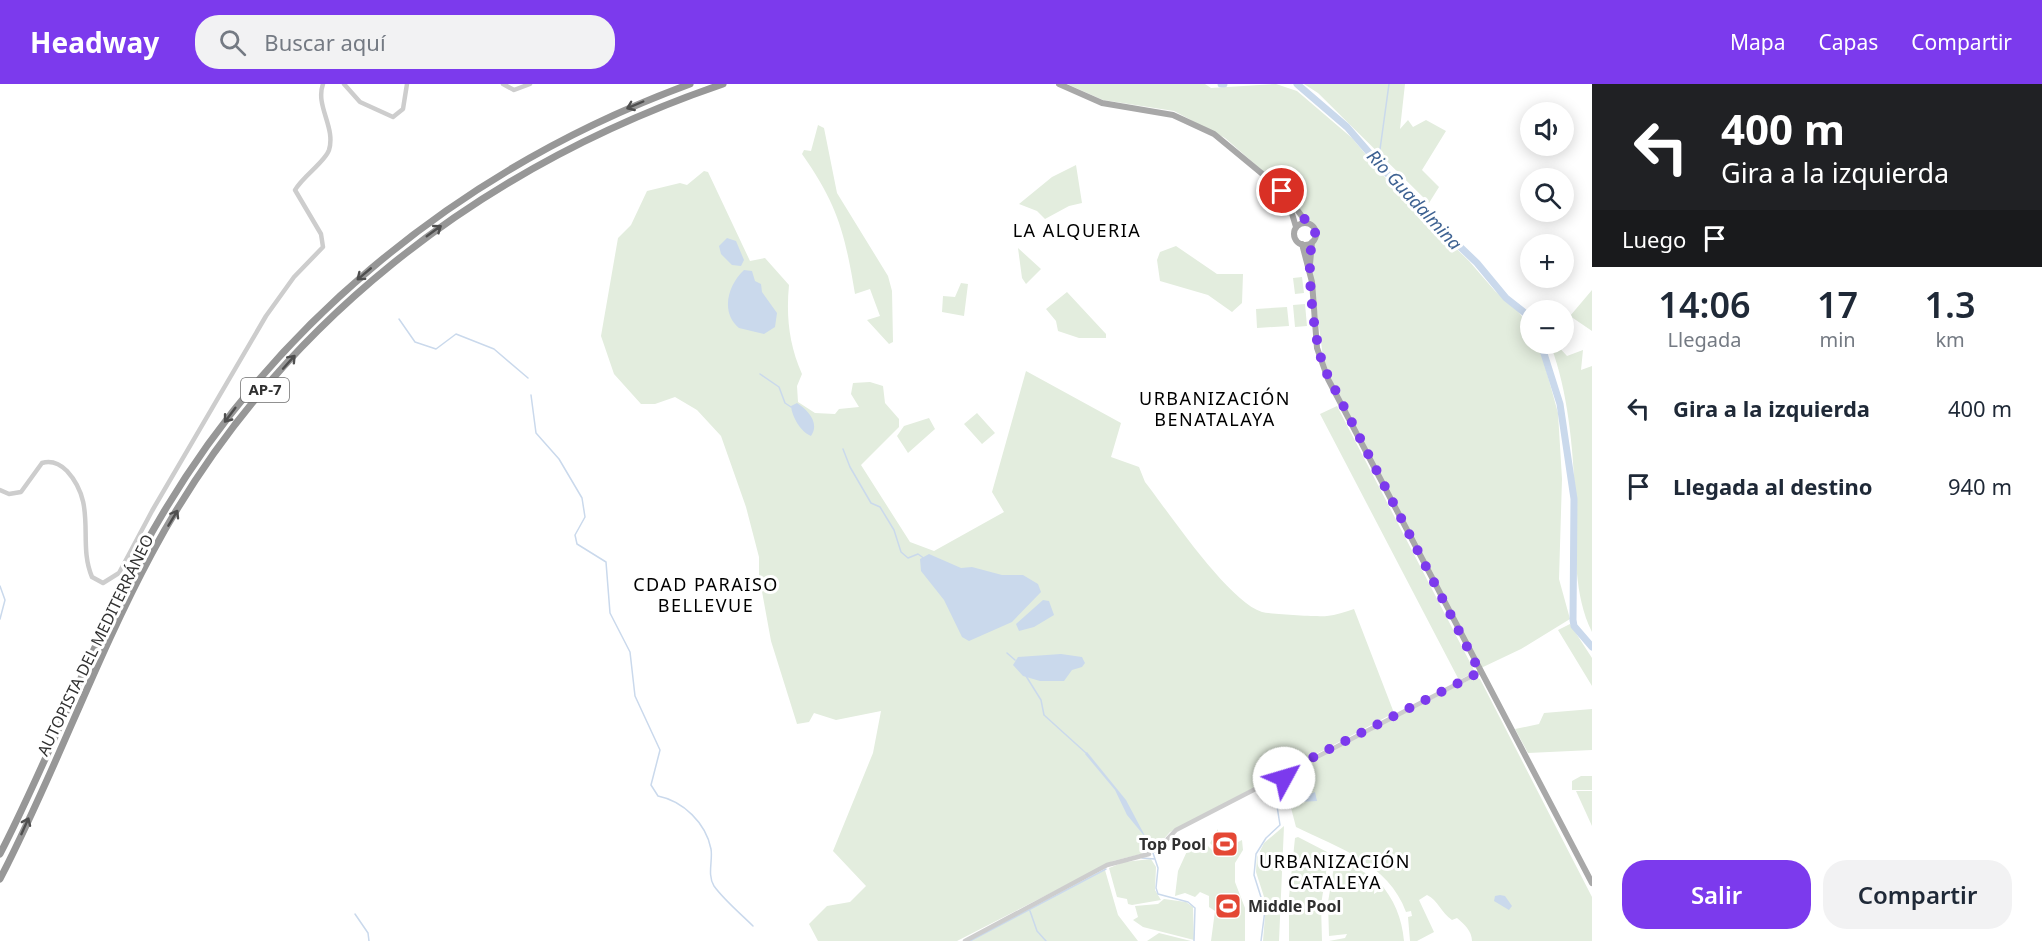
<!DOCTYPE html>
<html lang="es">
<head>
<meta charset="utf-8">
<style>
  :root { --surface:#fff; --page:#f2f2f3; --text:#1f2937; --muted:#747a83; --accent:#7c3aed }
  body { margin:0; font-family:"Noto Sans",sans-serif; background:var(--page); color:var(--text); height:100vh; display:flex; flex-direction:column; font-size:22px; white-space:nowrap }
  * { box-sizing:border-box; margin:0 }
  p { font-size:20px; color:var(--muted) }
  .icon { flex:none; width:33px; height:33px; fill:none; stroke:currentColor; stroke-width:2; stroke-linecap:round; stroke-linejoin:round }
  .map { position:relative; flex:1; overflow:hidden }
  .side { display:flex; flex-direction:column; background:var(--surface); width:450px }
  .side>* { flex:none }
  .banner { background:#202124; color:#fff; overflow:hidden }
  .tools { position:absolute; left:1520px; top:18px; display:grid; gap:12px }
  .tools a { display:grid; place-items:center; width:54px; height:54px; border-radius:50%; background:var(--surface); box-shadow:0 3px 15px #0003; font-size:30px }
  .pin { position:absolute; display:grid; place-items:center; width:51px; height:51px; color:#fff; margin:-26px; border:3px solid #fff; border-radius:50%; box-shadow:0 2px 6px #0007 }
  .me { position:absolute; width:66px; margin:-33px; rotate:51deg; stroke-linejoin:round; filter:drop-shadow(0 0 4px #0008) }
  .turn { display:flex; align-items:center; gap:21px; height:126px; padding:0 30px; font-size:27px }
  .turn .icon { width:78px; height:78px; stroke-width:2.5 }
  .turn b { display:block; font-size:42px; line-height:51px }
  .then { display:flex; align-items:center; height:57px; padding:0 30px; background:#0003; gap:12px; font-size:22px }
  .eta { display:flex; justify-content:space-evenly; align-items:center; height:102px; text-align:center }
  .eta b { font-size:36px; font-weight:600; line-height:42px }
  .cta { display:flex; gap:12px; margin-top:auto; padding:12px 30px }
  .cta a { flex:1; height:69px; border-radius:24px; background:var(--accent); color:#fff; font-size:24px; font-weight:600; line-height:69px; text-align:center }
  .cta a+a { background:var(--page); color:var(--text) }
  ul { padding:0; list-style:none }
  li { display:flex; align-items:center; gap:18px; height:78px; padding:0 30px }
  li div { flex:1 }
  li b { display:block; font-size:22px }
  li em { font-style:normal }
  header { display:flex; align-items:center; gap:36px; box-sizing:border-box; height:84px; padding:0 30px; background:var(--accent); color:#fff }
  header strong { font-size:28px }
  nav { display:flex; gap:33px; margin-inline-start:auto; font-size:21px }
  .search { width:420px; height:54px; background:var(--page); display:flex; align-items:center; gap:15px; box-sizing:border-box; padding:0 21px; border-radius:24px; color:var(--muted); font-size:22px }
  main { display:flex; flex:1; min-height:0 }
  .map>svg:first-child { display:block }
  .green { fill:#e3edde }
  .water { fill:#cad9ec }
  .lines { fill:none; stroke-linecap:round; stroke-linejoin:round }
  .stream { stroke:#cad9ec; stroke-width:1.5 }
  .river { stroke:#cad9ec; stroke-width:7 }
  .minor { stroke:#cdcdcd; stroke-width:4.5 }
  .major { stroke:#a8a8a8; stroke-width:6 }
  .highway { stroke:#979797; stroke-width:7 }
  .oneway { stroke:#4f4f4f }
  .route { stroke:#7c3aed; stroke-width:10; stroke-dasharray:0 18 }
  .labels { text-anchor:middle; stroke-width:6; stroke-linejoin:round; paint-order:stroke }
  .shield { fill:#fff; stroke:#6e6e6e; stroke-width:1.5 }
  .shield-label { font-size:15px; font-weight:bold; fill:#303030 }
  .street-label { font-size:16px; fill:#303030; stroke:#fff }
  .poi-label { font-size:16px; font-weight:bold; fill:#303030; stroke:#fff; text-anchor:end }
  .water-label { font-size:18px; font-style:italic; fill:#3e6292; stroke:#fff }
  .neighbourhood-label { font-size:18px; letter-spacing:1.5px; fill:#000; stroke:#fff }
</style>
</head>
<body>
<header>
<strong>Headway</strong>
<div class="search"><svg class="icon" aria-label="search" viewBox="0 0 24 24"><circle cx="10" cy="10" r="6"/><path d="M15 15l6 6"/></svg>Buscar aquí</div>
<nav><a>Mapa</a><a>Capas</a><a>Compartir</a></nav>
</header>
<main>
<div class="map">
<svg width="1592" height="857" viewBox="0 0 1592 857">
  <rect width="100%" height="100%" fill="#fff"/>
  <path class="green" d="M 1067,0 L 1205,0 L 1211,4 L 1276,0 L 1297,7 L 1352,54 L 1395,105 L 1469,177 L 1495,207 L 1517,226 L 1530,243 L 1530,260 L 1539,260 L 1558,329 L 1562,395 L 1559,495 L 1570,535 L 1521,565 L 1481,584 L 1335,304 L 1323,273 L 1311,181 L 1312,168 L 1319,146 L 1302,132 L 1280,102 L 1225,54 L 1174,27 L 1103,16 Z
    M 1304,0 L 1405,0 L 1400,45 L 1408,36 L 1413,43 L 1426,36 L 1446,47 L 1422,86 L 1439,103 L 1429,119 L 1318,9 Z
    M 818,41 L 824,44 L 837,109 L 888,192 L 892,207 L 893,258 L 889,260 L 867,236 L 880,232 L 870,205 L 855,210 C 845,150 838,121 802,70 L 804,66 L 811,67 Z
    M 1076,81 L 1082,119 L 1069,122 L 1045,135 L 1037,127 L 1019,120 L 1052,93 Z
    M 704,87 L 708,88 L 750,177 L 765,174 L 789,201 C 786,232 789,261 802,290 L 797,302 L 798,318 L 815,329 L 835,330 L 839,325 L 859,323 L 851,310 L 853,299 L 870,298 L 883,302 L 885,319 L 899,335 L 899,343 L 861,381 L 910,458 L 934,467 L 1004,428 L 992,408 L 1026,287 L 1121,339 L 1111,373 L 1139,383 L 1145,398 C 1170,430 1228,517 1262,528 C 1267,530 1321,533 1327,532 C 1336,531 1345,528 1354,525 L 1394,629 L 1286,686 L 1278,683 L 1270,686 L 1263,699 L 1170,748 L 1153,767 L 1113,777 L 957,857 L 818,857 L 809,840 L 827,822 L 850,818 L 866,802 L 833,767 L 873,669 L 881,627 L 836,636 L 814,629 L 809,638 L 797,640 L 771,557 L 759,491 L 759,473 L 746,423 L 721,352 L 697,326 L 675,313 L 655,320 L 641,320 L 614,290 L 601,252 L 618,154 L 631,141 L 647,107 L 680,99 L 687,101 Z
    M 1176,162 L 1217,190 L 1243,190 L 1242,219 L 1232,228 L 1208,211 L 1160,197 L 1157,176 L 1160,168 Z
    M 1018,164 L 1041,185 L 1026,200 L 1022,194 Z
    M 1302,193 L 1304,209 L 1295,210 L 1293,194 Z
    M 961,199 L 968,200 L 964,232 L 942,228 L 943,212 L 955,213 Z
    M 1592,206 L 1592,247 L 1570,232 Z
    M 1067,208 L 1106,250 L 1106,254 L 1079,254 L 1058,247 L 1056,237 L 1046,225 Z
    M 1305,220 L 1307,242 L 1295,243 L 1293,221 Z
    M 1287,223 L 1289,242 L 1257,244 L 1256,225 Z
    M 1556,260 L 1567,272 L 1583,266 L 1581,286 L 1592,282 L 1592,548 C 1572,508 1576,456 1575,412 C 1573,363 1568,308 1551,262 Z
    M 1337,322 L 1475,588 L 1459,596 L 1320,330 Z
    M 977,329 L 995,349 L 982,360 L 964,340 Z
    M 929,334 L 935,345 L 908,369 L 897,352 L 904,342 Z
    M 1570,540 L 1592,574 L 1592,602 L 1558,546 Z
    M 1475,593 L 1480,595 L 1592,813 L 1592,857 L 1472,857 C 1472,847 1464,840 1457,834 L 1452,836 C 1441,829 1438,816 1427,811 L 1419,816 L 1434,848 L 1417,857 L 1410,857 L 1408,833 L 1412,832 L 1411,827 L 1406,828 C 1389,780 1337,763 1296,743 L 1285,701 L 1290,688 Z
    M 1592,625 L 1592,666 L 1528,669 L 1515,645 L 1539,640 L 1544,629 Z
    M 1581,692 L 1592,692 L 1592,706 L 1572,706 L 1572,697 Z
    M 1576,707 L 1592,707 L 1592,742 Z
    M 1284,742 L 1279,857 L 1263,857 L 1266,819 L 1256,788 L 1257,773 L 1264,759 Z
    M 1218,745 L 1218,748 L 1238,758 L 1242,756 L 1243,766 L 1235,779 L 1235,798 L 1245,824 L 1245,857 L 1211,857 L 1215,827 L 1209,823 L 1209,812 L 1200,808 L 1195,813 L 1185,809 L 1175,812 L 1178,787 L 1188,765 L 1196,763 L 1203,757 L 1213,767 L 1215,764 L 1210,759 Z
    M 1298,753 L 1329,769 L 1321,821 L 1322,857 L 1289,857 L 1289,813 L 1295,754 Z
    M 1336,771 L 1375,795 L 1374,810 L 1377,808 L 1379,798 C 1394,815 1402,834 1404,857 L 1329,857 L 1345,854 L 1347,850 L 1329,852 L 1328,818 Z
    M 1151,775 L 1156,783 L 1155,806 L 1161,816 L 1132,821 L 1128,820 L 1127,815 L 1117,813 L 1109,784 L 1124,778 Z
    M 1105,786 L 1118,831 L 1138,857 L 969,857 Z
    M 1164,815 L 1186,818 L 1193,823 L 1194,856 L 1143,843 L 1133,836 L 1138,833 L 1135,822 L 1158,820 Z
    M 1159,849 L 1191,857 L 1147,857 Z"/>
  <path class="water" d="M 727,154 L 736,157 L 744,176 L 741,182 L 732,181 L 721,170 L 719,162 Z
    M 744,186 L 752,187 L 755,197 L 761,200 L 762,208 L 777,229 L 775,243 L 764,250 L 739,244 C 720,228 728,201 744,186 Z
    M 797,319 C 808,326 820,339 811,352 C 801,348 792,333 791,322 Z
    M 929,470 L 961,484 L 972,483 L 1002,491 L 1023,491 L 1038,500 L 1041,508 L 1012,538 L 969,557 L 962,553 L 944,516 L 921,487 L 920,475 Z
    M 1043,516 L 1049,517 L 1054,531 L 1034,543 L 1019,547 L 1016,540 Z
    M 1061,570 L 1082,573 L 1085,579 L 1082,583 L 1072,586 L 1064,597 L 1040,597 L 1023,592 L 1013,581 L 1018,573 Z
    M 1087,668 L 1126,716 L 1153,767 L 1150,768 L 1146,754 L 1127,731 L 1115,706 L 1085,670 Z
    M 1295,706 L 1299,706 L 1304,713 L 1315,708 L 1317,717 L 1298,718 Z
    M 1500,811 L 1505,812 L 1512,822 L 1509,826 L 1494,817 L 1495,812 Z"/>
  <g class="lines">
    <path class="stream" d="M 1378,80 L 1389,0
      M 399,235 L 415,258 L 436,265 L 456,250 L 494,265 L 528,294
      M 760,290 L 779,303 L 785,319 L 791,323
      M 531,311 L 536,349 L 559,375 L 582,414 L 585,433 L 575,451 L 577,460 L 606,478 L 610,529 L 630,568 L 635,612 L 660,666 L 651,701 L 658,712 C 683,717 706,739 711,765 C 713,776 707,791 714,802 C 724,816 741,830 753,842
      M 843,365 L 850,383 L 871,419 L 880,423 L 894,446 L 901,468 L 908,474 L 918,470 L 925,475
      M 0,502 L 5,516 L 0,535
      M 1007,569 L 1015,576
      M 1026,592 L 1041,616 L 1044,631 L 1086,669
      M 1152,766 L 1158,784 L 1156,804 L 1158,810 L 1188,818 L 1195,824 L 1194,857
      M 1142,774 L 1155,775
      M 1030,827 L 1037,847 L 1046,857
      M 355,830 L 368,849 L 369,857
      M 970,857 L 1106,785
      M 1261,857 L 1265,826 L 1254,791 L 1256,770 L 1266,754 L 1280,741 L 1277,722 L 1266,703"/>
    <path class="river" d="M 1221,0 L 1224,0
      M 1297,0 L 1347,43 L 1405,110 L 1477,179 L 1506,214 L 1530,233
      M 1541,260 L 1560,320 L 1574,415 L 1573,536 L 1574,542 L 1592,563"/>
    <path class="minor" d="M 344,0 L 360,18 L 393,33 L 403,25 L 407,0
      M 503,0 L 514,6 L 530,0
      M 0,406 L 9,410 L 21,408 L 42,379 C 52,376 60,380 67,387 C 98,421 77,458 92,493 L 103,499 L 119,489 L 152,427 L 266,232 L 294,193 L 323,163 L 321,150 L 295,106 C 303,92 325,78 329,66 C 336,43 315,22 323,0
      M1268 694a8 8 0 1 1 16 0a8 8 0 1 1-16 0Z
      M 1284,690 L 1480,588
      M 1156,767 L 1176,746 L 1269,698
      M 965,857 L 1107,781 L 1149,770"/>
    <path class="major" d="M 1059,0 L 1102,19 L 1173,31 L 1214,50 L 1283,107 L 1307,139
      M 1290,123 L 1296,143
      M1294 150a11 11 0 1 1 22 0a11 11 0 1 1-22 0Z
      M 1302,160 L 1312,198 L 1317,264 L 1328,295 L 1592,799
      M 1310,180 L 1312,158"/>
    <path class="highway" d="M 0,770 C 50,673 88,569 139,472 C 256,250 456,86 690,0
      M 0,795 C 55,689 95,575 152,469 C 275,240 480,83 723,0"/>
  </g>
  <defs><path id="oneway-shaft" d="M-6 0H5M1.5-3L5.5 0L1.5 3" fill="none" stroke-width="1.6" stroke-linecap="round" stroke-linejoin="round" transform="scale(1.5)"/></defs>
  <g class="oneway">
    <use href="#oneway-shaft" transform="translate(635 21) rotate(157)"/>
    <use href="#oneway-shaft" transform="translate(434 147) rotate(-36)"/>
    <use href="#oneway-shaft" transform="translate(364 190) rotate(140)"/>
    <use href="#oneway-shaft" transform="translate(289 278) rotate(-48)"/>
    <use href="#oneway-shaft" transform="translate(230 331) rotate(127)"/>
    <use href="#oneway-shaft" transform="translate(173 434) rotate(-59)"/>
    <use href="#oneway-shaft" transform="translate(25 742) rotate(-66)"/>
  </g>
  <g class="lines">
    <path class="route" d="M 1282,107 L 1296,126 L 1315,146 C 1316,155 1310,163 1310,173 C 1309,205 1314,254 1324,284 L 1480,588 L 1308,676 L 1284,690 L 1284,694"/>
  </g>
  <defs>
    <symbol id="stadium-square" viewBox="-11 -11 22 22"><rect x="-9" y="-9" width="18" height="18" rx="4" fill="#e44734" stroke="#fff"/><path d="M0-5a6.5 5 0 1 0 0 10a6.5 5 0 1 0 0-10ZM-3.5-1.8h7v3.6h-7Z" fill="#fff"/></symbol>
  </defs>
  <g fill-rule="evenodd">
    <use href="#stadium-square" x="1210" y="745" width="30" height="30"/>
    <use href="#stadium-square" x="1213" y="807" width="30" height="30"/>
  </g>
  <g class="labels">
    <rect class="shield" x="241" y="294" width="48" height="24" rx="4.5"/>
    <g class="shield-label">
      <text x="265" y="311">AP-7</text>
    </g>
    <g class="street-label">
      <text transform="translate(95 561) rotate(-64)" y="6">AUTOPISTA DEL MEDITERRÁNEO</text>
    </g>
    <g class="poi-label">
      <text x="1206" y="766">Top Pool</text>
      <text x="1248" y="828" text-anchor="start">Middle Pool</text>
    </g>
    <g class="water-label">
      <text transform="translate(1414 116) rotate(47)" y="6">Rio Guadalmina</text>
    </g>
    <g class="neighbourhood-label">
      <text x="1077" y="153">LA ALQUERIA</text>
      <text x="1215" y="321">URBANIZACIÓN<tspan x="1215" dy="21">BENATALAYA</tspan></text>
      <text x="706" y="507">CDAD PARAISO<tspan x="706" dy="21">BELLEVUE</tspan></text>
      <text x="1335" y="784">URBANIZACIÓN<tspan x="1335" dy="21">CATALEYA</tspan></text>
    </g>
  </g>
</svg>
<div class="tools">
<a><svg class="icon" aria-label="sound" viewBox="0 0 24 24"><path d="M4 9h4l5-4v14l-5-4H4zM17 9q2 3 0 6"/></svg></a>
<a><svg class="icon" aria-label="search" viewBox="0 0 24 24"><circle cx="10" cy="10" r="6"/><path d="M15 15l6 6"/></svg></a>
<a>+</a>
<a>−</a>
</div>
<div class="pin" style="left:1282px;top:107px;background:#d93025"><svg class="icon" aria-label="arrive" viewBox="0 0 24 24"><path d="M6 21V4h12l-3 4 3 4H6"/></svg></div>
<svg class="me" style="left:1284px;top:694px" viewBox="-20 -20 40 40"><circle r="19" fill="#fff"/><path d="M0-13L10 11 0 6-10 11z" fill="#7c3aed"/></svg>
</div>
<section class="side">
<div class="banner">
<div class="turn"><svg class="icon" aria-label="left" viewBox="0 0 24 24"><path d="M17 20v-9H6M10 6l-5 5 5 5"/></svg><div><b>400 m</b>Gira a la izquierda</div></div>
<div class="then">Luego<svg class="icon" aria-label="arrive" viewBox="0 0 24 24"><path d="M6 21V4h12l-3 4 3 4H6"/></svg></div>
</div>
<div class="eta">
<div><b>14:06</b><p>Llegada</p></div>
<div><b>17</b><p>min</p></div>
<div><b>1.3</b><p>km</p></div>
</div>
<ul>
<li><svg class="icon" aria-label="left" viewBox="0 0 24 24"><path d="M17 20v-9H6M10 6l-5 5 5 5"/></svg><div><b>Gira a la izquierda</b></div><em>400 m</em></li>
<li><svg class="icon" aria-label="arrive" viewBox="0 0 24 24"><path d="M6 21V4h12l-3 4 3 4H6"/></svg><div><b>Llegada al destino</b></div><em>940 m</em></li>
</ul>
<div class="cta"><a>Salir</a><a>Compartir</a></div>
</section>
</main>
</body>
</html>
